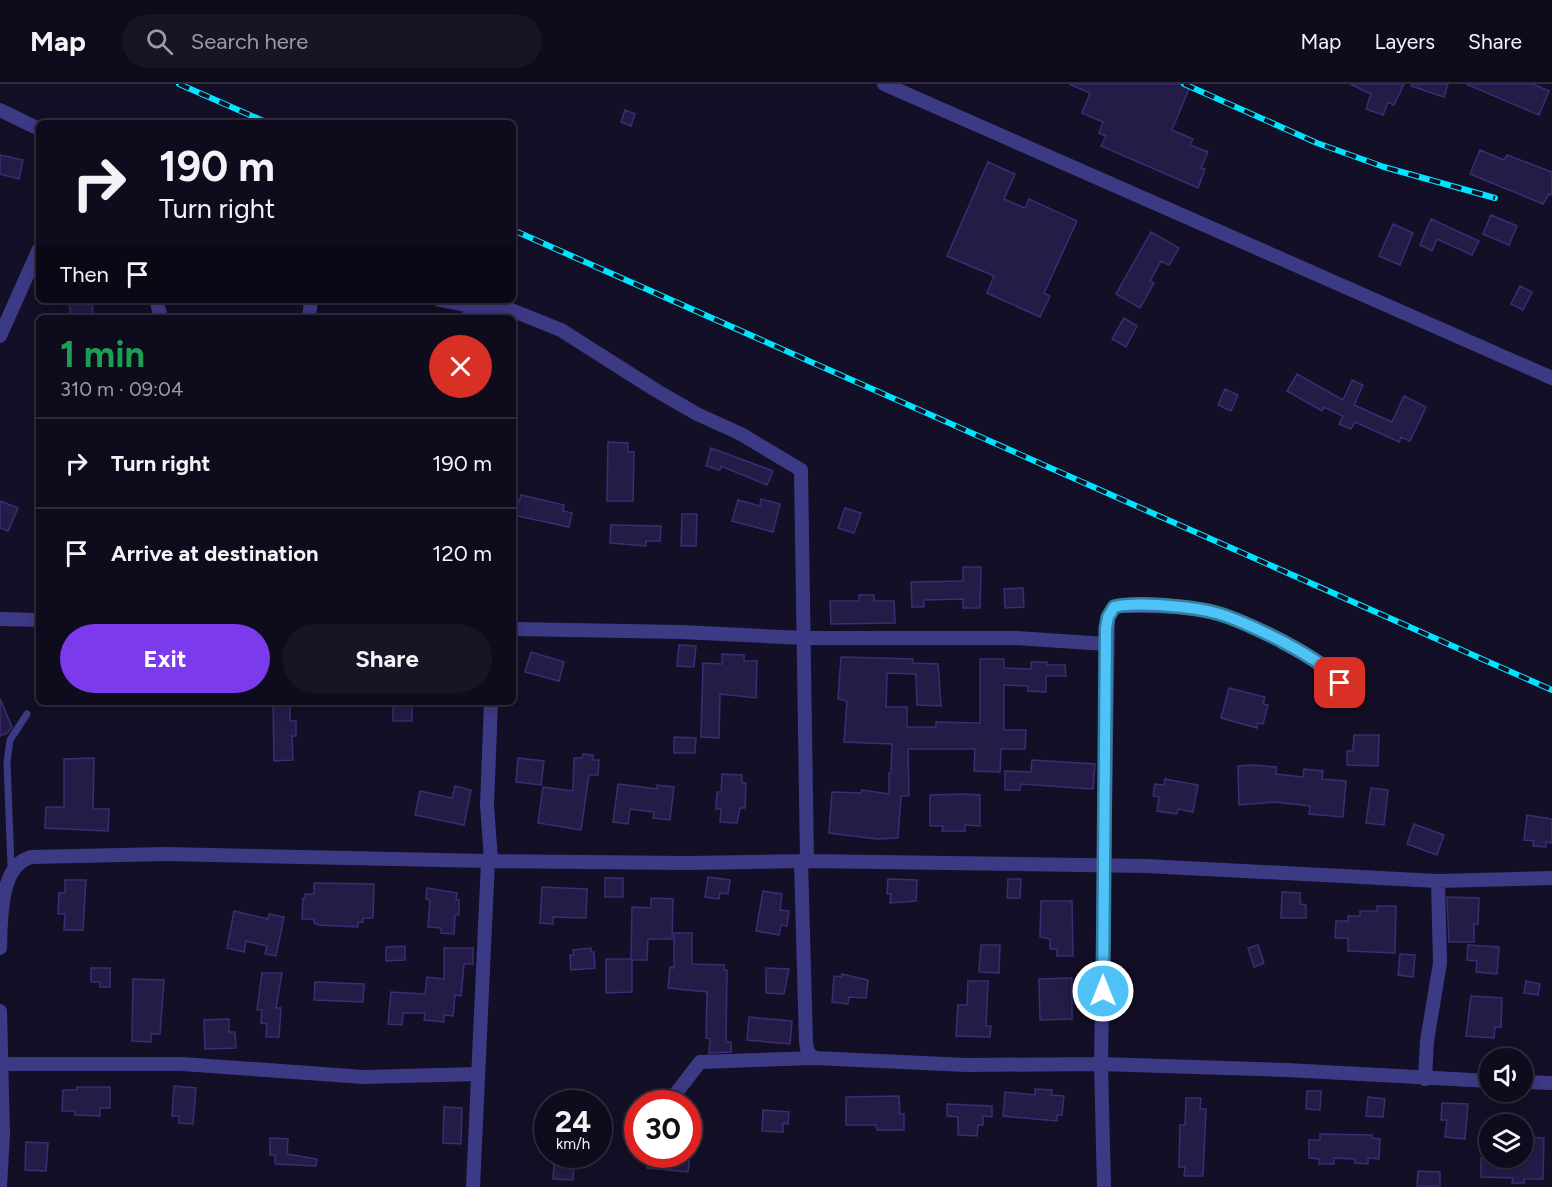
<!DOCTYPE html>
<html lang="en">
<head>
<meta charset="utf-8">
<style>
  :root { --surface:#0e0b1c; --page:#171425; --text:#f1f3f6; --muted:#9b9ba3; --line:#2e2b3b; --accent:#7c3aed }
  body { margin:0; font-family:Figtree,sans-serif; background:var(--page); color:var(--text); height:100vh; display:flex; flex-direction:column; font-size:22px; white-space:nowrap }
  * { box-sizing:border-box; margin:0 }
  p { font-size:20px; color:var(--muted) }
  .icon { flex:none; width:33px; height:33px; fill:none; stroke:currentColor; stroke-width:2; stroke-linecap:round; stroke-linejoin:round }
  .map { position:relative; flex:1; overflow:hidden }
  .details { position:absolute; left:36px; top:231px; width:480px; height:390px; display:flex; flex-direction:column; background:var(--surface); border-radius:9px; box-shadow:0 3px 15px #0003,0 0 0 2px var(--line) }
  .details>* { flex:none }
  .guide { position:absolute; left:36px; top:36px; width:480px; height:183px; border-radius:9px; box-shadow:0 3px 15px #0003,0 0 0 2px var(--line); background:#0e0b1c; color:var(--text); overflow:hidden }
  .fabs { position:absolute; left:1479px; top:964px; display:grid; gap:12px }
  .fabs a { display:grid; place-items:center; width:54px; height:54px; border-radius:50%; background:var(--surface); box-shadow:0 3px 15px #0003,0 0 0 2px var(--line); font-size:30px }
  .speed { position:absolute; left:534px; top:1006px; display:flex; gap:12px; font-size:30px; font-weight:700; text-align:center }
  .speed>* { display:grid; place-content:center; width:78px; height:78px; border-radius:50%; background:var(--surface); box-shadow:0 3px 15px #0003,0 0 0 2px var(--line); line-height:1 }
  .speed small { font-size:15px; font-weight:400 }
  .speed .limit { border:9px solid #d22; background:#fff; color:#111 }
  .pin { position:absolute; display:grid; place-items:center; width:51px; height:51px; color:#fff; margin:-26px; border-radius:12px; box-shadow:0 3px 9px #0006 }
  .me { position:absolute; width:66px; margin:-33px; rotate:0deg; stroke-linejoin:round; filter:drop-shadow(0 0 4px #0008) }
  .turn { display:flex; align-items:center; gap:21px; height:126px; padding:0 24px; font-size:27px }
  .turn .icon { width:78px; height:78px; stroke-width:2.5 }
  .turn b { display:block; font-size:42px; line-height:51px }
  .then { display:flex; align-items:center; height:57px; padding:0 24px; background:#0003; gap:12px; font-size:22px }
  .round { display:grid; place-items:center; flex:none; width:63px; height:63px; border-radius:32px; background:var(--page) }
  .headline { display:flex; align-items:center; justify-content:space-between; height:102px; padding:0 24px }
  h1 { font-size:36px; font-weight:700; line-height:45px; color:#1e9e55 }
  .primary-button { display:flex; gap:12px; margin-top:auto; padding:12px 24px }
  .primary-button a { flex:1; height:69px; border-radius:36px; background:var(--accent); color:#fff; font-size:24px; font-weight:700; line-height:69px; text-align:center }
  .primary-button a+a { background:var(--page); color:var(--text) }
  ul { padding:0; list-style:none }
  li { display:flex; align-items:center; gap:18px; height:90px; padding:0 24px; border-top:2px solid var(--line) }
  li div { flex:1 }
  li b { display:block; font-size:22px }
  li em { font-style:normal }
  header { display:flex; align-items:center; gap:36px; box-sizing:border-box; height:84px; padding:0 30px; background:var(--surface); border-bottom:2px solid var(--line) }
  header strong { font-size:28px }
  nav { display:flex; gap:33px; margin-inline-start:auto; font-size:21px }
  .search { width:420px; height:54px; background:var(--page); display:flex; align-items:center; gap:15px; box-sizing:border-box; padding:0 21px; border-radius:33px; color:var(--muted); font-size:22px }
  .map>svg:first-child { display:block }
  .building { fill:#241b47; stroke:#3b2d73; stroke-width:1.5 }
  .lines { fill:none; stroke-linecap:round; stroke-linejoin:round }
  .service { stroke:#3d3a85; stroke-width:7 }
  .minor { stroke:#3d3a85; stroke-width:14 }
  .rail-casing { stroke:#00e5ff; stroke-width:6 }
  .rail { stroke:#130f26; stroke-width:4; stroke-dasharray:11; stroke-linecap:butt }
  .route-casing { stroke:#337fa1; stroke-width:15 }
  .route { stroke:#4fc3f7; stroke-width:10 }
</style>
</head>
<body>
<header>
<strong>Map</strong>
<div class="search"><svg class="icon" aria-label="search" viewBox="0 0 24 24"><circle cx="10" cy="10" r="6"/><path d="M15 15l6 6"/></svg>Search here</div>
<nav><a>Map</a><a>Layers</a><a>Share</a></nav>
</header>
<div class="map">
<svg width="1552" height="1103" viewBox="0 0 1552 1103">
  <rect width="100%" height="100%" fill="#130f26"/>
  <path class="building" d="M 1069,0 L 1191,0 L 1172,46 L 1193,55 L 1190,61 L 1208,68 L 1201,84 L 1205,85 L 1198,104 L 1101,62 L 1106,52 L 1099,49 L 1103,38 L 1082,29 L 1090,9 Z
    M 1350,0 L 1404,0 L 1394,21 L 1388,18 L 1383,31 L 1366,25 L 1371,10 Z
    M 1412,0 L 1448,0 L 1444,13 L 1411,2 Z
    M 1466,0 L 1533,0 L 1549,7 L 1539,31 Z
    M 625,26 L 635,30 L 631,42 L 621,38 Z
    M 1480,66 L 1504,76 L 1507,71 L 1552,88 L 1552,111 L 1549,110 L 1543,120 L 1470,90 Z
    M 0,71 L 23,76 L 19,95 L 0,90 Z
    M 988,78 L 1015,90 L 1004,115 L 1025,124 L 1029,115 L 1077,137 L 1044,209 L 1050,212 L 1040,233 L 987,209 L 994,192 L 947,172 Z
    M 1491,131 L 1517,142 L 1509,161 L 1483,150 Z
    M 1431,135 L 1479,157 L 1472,171 L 1437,155 L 1432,167 L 1420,161 Z
    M 1393,140 L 1413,149 L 1400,181 L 1379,172 Z
    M 1151,148 L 1179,164 L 1169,181 L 1161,177 L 1150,197 L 1154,199 L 1140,224 L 1116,210 Z
    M 1520,202 L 1532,208 L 1523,226 L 1511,220 Z
    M 69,216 L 92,216 L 93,234 L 71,234 Z
    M 1124,234 L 1137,242 L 1126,263 L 1112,255 Z
    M 1297,290 L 1343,316 L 1352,296 L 1363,301 L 1354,321 L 1392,338 L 1404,312 L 1426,323 L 1410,357 L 1401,353 L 1399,358 L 1355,338 L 1351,345 L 1339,340 L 1343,332 L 1324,323 L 1322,327 L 1287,307 Z
    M 1225,305 L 1238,311 L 1231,327 L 1218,321 Z
    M 608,358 L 628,359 L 628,368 L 634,368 L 633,417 L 607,417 Z
    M 711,364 L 773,387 L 767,401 L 721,382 L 720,386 L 706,382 Z
    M 521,411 L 564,421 L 563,427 L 572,429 L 569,443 L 513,431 L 514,417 L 519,418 Z
    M 761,415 L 780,420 L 773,448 L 732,437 L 738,416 L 760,422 Z
    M 0,417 L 18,424 L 8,447 L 0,444 Z
    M 845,424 L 861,429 L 854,449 L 838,444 Z
    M 682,430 L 697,430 L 696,462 L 681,462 Z
    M 611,441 L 661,442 L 660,457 L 646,457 L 646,462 L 610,459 Z
    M 963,483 L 981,483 L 980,524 L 963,524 L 963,515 L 924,516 L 924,523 L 912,523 L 911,498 L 963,497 Z
    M 1023,504 L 1024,523 L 1005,524 L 1004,505 Z
    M 859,511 L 874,511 L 874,517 L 894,517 L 895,539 L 831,540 L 830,517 L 859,517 Z
    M 679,561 L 696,562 L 694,583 L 677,582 Z
    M 531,568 L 564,578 L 559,597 L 525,588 Z
    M 722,570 L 744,571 L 744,577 L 757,577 L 756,614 L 720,610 L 719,654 L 701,653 L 703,579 L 722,580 Z
    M 841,573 L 913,575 L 913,579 L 938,580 L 941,622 L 917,621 L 916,590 L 887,589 L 886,623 L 907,623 L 907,643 L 936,643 L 936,638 L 980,639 L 980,575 L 1004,575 L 1004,584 L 1031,585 L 1031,578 L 1047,578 L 1047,581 L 1065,581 L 1066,592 L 1046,592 L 1046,608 L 1028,607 L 1028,602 L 1004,601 L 1004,646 L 1026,646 L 1025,665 L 1001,665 L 1000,688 L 974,687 L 975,665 L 908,665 L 909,712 L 901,712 L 898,754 L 877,755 L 829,749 L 832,708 L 861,709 L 862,706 L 889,710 L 889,689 L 891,689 L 892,660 L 844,658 L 847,617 L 838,615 Z
    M 1229,604 L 1265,613 L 1263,620 L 1268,621 L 1263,640 L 1258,639 L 1257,644 L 1221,634 Z
    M 0,615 L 12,643 L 8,649 L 0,652 Z
    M 273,618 L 290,618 L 290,637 L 296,637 L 296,652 L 292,652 L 293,676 L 274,677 Z
    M 393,618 L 412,618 L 412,637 L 393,637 Z
    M 1354,651 L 1379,651 L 1378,682 L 1347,681 L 1347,667 L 1353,667 Z
    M 674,653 L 696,654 L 695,669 L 674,669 Z
    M 583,670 L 593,671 L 593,676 L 599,676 L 598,691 L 589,691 L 581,746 L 538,739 L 543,703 L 573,707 L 574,674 L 582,674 Z
    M 94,674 L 93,725 L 109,725 L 108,747 L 45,744 L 46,723 L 64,723 L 64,675 Z
    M 518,674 L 544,677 L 541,701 L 516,698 Z
    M 1032,676 L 1095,680 L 1093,705 L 1021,700 L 1020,706 L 1005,706 L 1005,687 L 1031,688 Z
    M 1254,681 L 1276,683 L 1276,690 L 1303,693 L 1304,685 L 1323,687 L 1322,695 L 1346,697 L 1343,733 L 1309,730 L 1310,722 L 1275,718 L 1239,721 L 1238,682 Z
    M 722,690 L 742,691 L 742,699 L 746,699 L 745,724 L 740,724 L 737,739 L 720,738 L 721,725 L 716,725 L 717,708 L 721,708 Z
    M 1165,695 L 1198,701 L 1193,728 L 1178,725 L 1177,730 L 1157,727 L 1159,713 L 1153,712 L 1155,700 L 1164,701 Z
    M 618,700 L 657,705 L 657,701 L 674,703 L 670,736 L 653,734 L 654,728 L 630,725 L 628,740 L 613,738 Z
    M 455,702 L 471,706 L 464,741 L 415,731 L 420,707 L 452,714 Z
    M 1371,704 L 1388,706 L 1384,741 L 1366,739 Z
    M 963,710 L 980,711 L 980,742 L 965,741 L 965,747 L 942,747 L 943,742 L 930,742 L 930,711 Z
    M 1527,731 L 1552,735 L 1552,759 L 1546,758 L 1546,763 L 1533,762 L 1534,757 L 1524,756 Z
    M 1414,740 L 1444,751 L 1437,771 L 1407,760 Z
    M 708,793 L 730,796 L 728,810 L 720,809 L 719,815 L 705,813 Z
    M 605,794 L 623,794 L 623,813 L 605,813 Z
    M 888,795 L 917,796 L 916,817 L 890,819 L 891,810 L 887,810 Z
    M 1008,795 L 1021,795 L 1020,814 L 1007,814 Z
    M 65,796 L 86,796 L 83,846 L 64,846 L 65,830 L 58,830 L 59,809 L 65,809 Z
    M 314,799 L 374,800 L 373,834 L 363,834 L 363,838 L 358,838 L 358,843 L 319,841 L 314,839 L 314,835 L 302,835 L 303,814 L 305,814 L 305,810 L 314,810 Z
    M 542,803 L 587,805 L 586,834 L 553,833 L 553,840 L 540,839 Z
    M 427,804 L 457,809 L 456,816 L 459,816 L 459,831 L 455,831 L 454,850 L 441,849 L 441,844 L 428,843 L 430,816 L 426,815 Z
    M 763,807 L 782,810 L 780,826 L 789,827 L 787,842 L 781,841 L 779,851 L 756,847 Z
    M 1282,808 L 1300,809 L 1300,820 L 1306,821 L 1306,834 L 1281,834 Z
    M 1447,813 L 1479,814 L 1478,840 L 1474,840 L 1474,858 L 1449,858 Z
    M 651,814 L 673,815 L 672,855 L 648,855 L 647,876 L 632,876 L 632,908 L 606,909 L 606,875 L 631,875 L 632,823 L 651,824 Z
    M 1041,817 L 1072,817 L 1073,872 L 1057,872 L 1057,865 L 1050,865 L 1050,855 L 1040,853 Z
    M 1377,822 L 1396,822 L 1395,869 L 1348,867 L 1348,854 L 1335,854 L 1336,837 L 1348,837 L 1348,832 L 1360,832 L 1360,827 L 1377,827 Z
    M 234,827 L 268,835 L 269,830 L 284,833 L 276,872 L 265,870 L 267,862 L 246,857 L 244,868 L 227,864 Z
    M 674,849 L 692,849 L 692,880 L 724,881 L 724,886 L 727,886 L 726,958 L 731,958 L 731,968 L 709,969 L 710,955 L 706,954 L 707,908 L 668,904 L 670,883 L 674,884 Z
    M 981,861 L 1000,861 L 999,889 L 979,888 Z
    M 1258,861 L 1264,879 L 1254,883 L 1248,864 Z
    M 1468,861 L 1499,863 L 1497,890 L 1476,888 L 1477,877 L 1467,876 Z
    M 405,862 L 405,876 L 386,877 L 386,863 Z
    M 444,864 L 473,864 L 473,880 L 464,880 L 461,912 L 455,911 L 453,932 L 444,931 L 444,938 L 424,936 L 425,929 L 403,929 L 402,941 L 388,940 L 391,908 L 425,910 L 427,893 L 444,895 Z
    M 591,864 L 591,868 L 594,868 L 595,884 L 571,886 L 570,871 L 574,871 L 573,866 Z
    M 1400,870 L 1415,871 L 1413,893 L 1398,891 Z
    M 91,884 L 110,884 L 110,903 L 100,903 L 100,898 L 91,898 Z
    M 766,884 L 789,885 L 784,910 L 766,909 Z
    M 262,889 L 282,889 L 276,924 L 281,924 L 279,953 L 266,953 L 267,940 L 261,939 L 262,926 L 257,926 Z
    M 842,890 L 868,896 L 866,914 L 849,913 L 848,920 L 832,918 L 834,892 L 841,893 Z
    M 1072,894 L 1072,935 L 1040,936 L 1039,895 Z
    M 133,895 L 164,896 L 160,950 L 151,950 L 151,958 L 132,957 Z
    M 968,897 L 988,897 L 986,942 L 991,942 L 990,953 L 956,952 L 958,921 L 967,921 Z
    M 1526,897 L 1540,900 L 1538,911 L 1524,909 Z
    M 315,898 L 364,900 L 363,918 L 314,916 Z
    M 1471,912 L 1502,914 L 1501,943 L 1495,943 L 1494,954 L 1466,952 Z
    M 749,933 L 792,937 L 790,960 L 747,956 Z
    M 229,935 L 229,948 L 235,948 L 236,964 L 205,965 L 204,936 Z
    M 174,1002 L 196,1004 L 193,1040 L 179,1039 L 179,1032 L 172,1032 Z
    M 77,1003 L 110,1003 L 110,1024 L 100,1024 L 100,1032 L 75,1031 L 75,1027 L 62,1027 L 63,1006 L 77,1006 Z
    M 1035,1005 L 1052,1006 L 1051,1011 L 1064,1012 L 1062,1031 L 1057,1031 L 1057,1037 L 1003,1032 L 1005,1008 L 1035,1011 Z
    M 1307,1007 L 1321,1007 L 1320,1026 L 1306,1025 Z
    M 899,1012 L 900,1030 L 904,1030 L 904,1046 L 877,1046 L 876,1041 L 846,1041 L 846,1013 Z
    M 1368,1013 L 1385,1015 L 1383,1033 L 1366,1032 Z
    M 1186,1014 L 1201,1014 L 1200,1025 L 1206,1025 L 1203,1092 L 1184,1092 L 1185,1083 L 1179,1083 L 1180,1041 L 1185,1041 Z
    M 1442,1019 L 1468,1020 L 1465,1055 L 1445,1053 L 1447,1036 L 1441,1036 Z
    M 947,1020 L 992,1022 L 992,1033 L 983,1032 L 983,1041 L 978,1041 L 977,1052 L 958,1051 L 958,1033 L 947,1032 Z
    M 444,1023 L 462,1024 L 461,1060 L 443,1059 Z
    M 763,1026 L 789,1028 L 788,1040 L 783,1039 L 783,1048 L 762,1047 Z
    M 1320,1050 L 1372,1051 L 1372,1054 L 1380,1055 L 1379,1075 L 1368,1074 L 1368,1080 L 1355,1079 L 1355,1075 L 1334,1074 L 1334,1080 L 1319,1080 L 1320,1075 L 1309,1074 L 1309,1056 L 1320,1056 Z
    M 1525,1053 L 1544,1054 L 1543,1095 L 1524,1095 L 1524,1099 L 1512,1099 L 1513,1094 L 1481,1093 L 1481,1074 L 1522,1074 Z
    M 270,1054 L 288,1055 L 287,1070 L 317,1075 L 316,1082 L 275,1080 L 275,1071 L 270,1071 Z
    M 26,1058 L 48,1059 L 46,1087 L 25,1086 Z
    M 648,1071 L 690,1071 L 688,1088 L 647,1084 Z
    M 554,1080 L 574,1081 L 573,1096 L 553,1095 Z
    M 1418,1087 L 1440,1088 L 1440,1102 L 1417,1102 Z"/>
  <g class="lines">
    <path class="service" d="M 11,782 L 7,678 L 10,656 L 27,630"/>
    <path class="minor" d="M 884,0 L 1552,294
      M 0,26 L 39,45
      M 156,216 L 161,233
      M 440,216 L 471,222 L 469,234
      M 471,222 L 506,224 L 561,246 L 657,307 L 697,330 L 741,350 L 801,386 L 807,777
      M 309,234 L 311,216
      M 0,252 L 39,165
      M 0,535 L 39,536
      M 513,545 L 681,548 L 804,554 L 1016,554 L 1106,560
      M 491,618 L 487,721 L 491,776
      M 801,777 L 806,959 L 808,969 L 815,974 L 967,981 L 1101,980 L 1287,986 L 1490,997
      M 0,864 C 1,832 0,782 31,773 L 167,770 L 488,777 L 688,779 L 807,777 L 1147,782 L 1438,797 L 1552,794
      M 0,927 L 3,1050 L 0,1103
      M 0,980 L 182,980 L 364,993 L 478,990
      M 1425,995 L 1427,957 L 1440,879 L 1438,797
      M 1522,998 L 1552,999
      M 670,1017 L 700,978 L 815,974
      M 473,1103 L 488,777
      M 1104,1103 L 1101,980 L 1108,533 L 1114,523 L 1119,522 C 1151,522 1184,521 1215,529 C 1243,535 1336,579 1342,606"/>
    <defs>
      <path id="rail" d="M 179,0 L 268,39
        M 1184,0 L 1317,59 L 1384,83 L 1495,114
        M 513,146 L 1552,606"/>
    </defs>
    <use href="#rail" class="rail-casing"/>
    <use href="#rail" class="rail"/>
  </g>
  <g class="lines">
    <defs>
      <path id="route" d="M 1103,907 L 1106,544 L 1108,533 L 1114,523 C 1135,517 1195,523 1216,529 C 1241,535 1329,577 1340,599"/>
    </defs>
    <use href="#route" class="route-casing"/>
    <use href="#route" class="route"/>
  </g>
</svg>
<div class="fabs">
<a><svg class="icon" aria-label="sound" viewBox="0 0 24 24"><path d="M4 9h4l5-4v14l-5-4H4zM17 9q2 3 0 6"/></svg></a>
<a><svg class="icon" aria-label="layers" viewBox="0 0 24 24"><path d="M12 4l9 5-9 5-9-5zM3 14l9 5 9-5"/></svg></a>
</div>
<div class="speed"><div>24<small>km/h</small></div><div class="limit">30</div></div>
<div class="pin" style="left:1340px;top:599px;background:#d93025"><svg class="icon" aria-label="arrive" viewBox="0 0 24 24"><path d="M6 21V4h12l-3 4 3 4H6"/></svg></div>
<svg class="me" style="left:1103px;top:907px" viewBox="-20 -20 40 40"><circle r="17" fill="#4fc3f7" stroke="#fff" stroke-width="3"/><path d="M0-11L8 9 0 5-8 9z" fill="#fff"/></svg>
<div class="guide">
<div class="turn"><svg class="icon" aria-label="right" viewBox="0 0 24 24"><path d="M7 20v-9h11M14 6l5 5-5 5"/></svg><div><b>190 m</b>Turn right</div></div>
<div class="then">Then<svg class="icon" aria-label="arrive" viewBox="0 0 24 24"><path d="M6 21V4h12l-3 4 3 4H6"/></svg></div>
</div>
<section class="details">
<div class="headline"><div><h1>1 min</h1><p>310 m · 09:04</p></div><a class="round" style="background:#d93025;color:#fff"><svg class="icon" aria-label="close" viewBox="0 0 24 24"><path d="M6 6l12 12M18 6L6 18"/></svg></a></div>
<ul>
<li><svg class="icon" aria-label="right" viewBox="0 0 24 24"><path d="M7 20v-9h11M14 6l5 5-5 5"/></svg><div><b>Turn right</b></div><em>190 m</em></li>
<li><svg class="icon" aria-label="arrive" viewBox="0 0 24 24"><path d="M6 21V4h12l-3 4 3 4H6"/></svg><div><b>Arrive at destination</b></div><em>120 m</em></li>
</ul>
<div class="primary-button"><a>Exit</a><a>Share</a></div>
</section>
</div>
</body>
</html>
